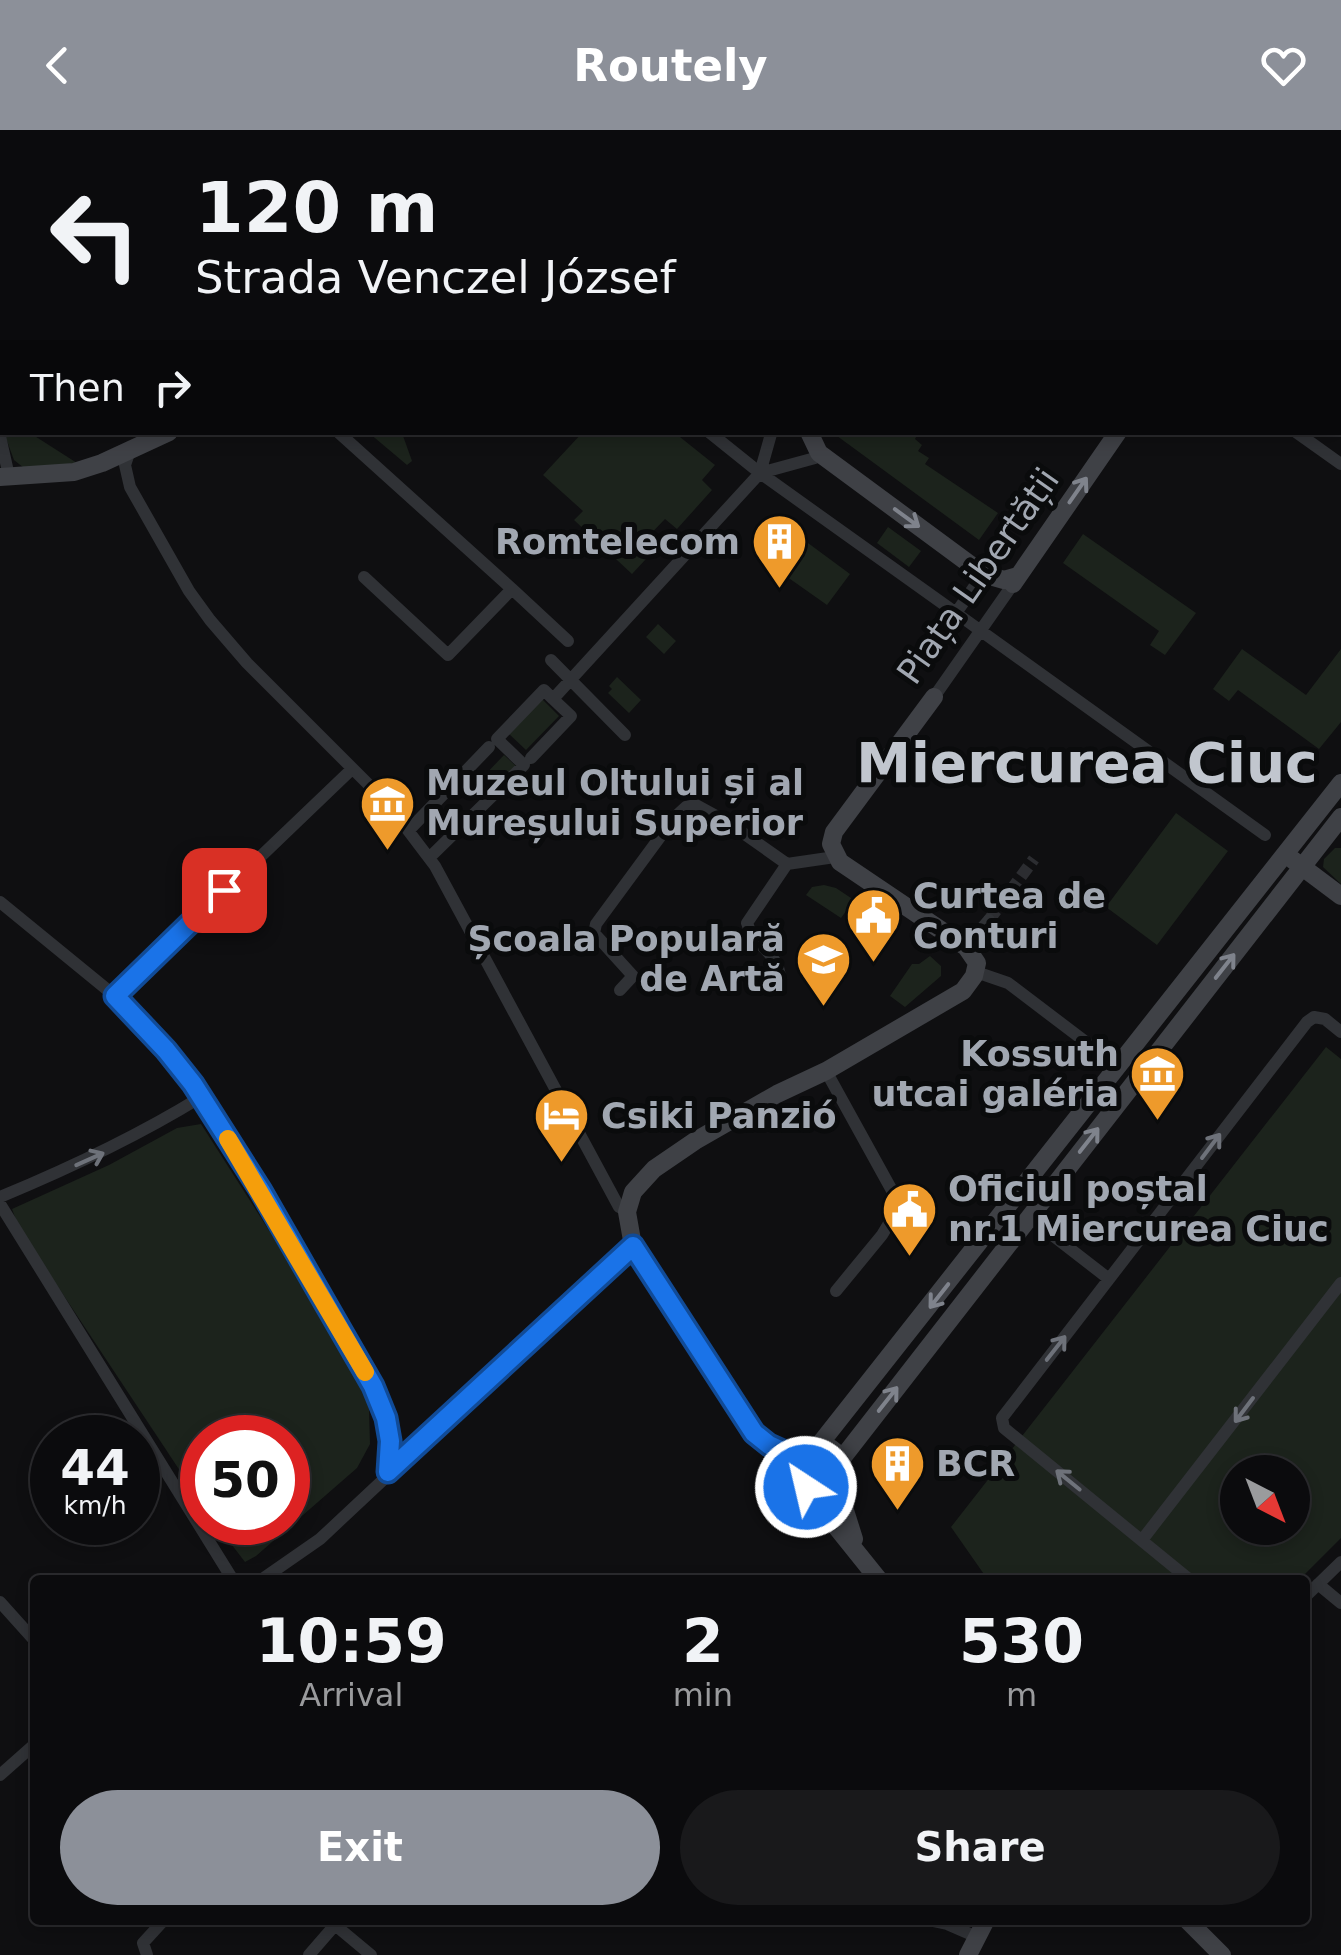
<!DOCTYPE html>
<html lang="en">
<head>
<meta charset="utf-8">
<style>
  :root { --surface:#0b0b0d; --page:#19191b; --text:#f1f3f6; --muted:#9a9b9d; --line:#2b2b2e; --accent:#8c9099 }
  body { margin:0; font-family:"DejaVu Sans",sans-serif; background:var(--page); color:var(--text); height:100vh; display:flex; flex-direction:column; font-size:38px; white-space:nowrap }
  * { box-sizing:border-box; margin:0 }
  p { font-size:32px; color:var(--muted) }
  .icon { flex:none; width:55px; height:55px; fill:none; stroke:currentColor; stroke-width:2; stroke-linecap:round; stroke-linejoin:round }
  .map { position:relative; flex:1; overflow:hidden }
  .drawer { position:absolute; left:30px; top:1445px; width:1280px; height:350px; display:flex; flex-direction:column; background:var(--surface); border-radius:10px; box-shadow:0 5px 15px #0003,0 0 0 2px var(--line) }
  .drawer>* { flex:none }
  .banner { position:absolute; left:0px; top:0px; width:1342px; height:305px; box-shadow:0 5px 15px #0003,0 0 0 2px var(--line); background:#0b0b0d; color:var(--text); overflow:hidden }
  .needle { width:65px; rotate:138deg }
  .buttons { position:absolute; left:1220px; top:1325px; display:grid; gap:20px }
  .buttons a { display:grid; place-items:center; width:90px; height:90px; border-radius:50%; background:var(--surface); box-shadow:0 5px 15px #0003,0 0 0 2px var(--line); font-size:50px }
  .speed { position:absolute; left:30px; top:1285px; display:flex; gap:20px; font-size:50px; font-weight:700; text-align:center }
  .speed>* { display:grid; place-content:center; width:130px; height:130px; border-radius:50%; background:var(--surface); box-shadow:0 5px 15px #0003,0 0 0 2px var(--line); line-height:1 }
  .speed small { font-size:25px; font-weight:400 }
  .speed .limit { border:15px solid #d22; background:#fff; color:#111 }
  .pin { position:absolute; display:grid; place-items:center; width:85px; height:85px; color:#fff; margin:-42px; border-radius:20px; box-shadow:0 5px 15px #0006 }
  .me { position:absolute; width:110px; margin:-55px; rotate:325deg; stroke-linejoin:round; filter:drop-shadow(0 0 8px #0008) }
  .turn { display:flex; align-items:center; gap:35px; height:210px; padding:0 30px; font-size:45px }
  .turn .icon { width:130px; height:130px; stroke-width:2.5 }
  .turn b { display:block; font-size:70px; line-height:85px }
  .then { display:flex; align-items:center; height:95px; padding:0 30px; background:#0003; gap:20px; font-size:38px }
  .eta { display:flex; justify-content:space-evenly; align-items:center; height:170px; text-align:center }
  .eta b { font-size:60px; font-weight:700; line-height:70px }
  .cta { display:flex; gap:20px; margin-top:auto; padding:20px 30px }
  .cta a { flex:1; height:115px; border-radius:60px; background:var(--accent); color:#fff; font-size:40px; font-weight:700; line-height:115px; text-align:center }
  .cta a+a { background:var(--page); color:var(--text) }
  header { display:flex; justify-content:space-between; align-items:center; height:130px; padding:0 30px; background:var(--accent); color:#fff; font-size:45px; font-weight:700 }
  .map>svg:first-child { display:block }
  .green { fill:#1c231c; fill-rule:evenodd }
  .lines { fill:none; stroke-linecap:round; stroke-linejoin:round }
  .street-tunnel { stroke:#2c2d31; stroke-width:12; stroke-dasharray:12 6; stroke-linecap:butt }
  .street { stroke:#303236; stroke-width:12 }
  .secondary { stroke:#3f4146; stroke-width:18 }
  .oneway { stroke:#7f838c }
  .oneway2 { stroke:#6e727a }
  .route-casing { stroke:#114b97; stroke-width:25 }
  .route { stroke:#1a73e8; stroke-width:18 }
  .slow { stroke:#f59e0b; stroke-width:18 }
  .labels { text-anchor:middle; stroke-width:10; stroke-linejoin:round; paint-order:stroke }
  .poi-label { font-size:35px; font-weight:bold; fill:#a1a7b1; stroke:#0a0b0c; text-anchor:start }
  .street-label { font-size:35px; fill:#a1a7b1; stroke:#0a0b0c }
  .town-label { font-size:55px; font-weight:bold; fill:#c1c6ce; stroke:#0a0b0c }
</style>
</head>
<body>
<header><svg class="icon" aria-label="back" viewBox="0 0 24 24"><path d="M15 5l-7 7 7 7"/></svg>Routely<svg class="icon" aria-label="heart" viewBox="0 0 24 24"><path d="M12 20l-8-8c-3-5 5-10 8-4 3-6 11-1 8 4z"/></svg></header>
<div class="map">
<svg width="1341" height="1825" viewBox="0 0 1341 1825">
  <rect width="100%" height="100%" fill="#0f0f11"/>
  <path class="green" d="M 488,0 L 1038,0 L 488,2 Z
    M 4,303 L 30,303 L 77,333 L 24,338 L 14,330 Z
    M 369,303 L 402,303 L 412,331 L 407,335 Z
    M 582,303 L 675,303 L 715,335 L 702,350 L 712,360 L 677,399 L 665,389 L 636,419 L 646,429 L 632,444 L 574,390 L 583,381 L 543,345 Z
    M 833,303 L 918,303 L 915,309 L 922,315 L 918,321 L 929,328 L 925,334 L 998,383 L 979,410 Z
    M 888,397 L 921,421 L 909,437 L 877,413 Z
    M 789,399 L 850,444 L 827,475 L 783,444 L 793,429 L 776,416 Z
    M 1083,404 L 1196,483 L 1165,525 L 1150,515 L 1159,501 L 1063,433 Z
    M 658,494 L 676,511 L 664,524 L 646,507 Z
    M 1242,519 L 1306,565 L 1341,519 L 1341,592 L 1319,619 L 1238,560 L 1229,571 L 1213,559 Z
    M 617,547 L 641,570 L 629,583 L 608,563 L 612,559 L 609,556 Z
    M 542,569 L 559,586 L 526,620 L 508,603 Z
    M 504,625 L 518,638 L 488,668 L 483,663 L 487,658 L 480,650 Z
    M 1176,683 L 1228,721 L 1157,815 L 1106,777 Z
    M 1335,718 L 1341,718 L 1341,754 L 1323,737 L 1324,729 Z
    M 824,755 L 836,758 L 854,770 L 841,788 L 806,765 L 812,757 Z
    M 930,826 L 941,836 L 941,846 L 905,877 L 890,866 L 912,834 L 919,834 Z
    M 1326,917 L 1341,929 L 1341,1408 L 1299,1450 L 988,1450 L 951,1397 ZM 1238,1342 L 1292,1342 L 1292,1398 L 1238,1398 Z
    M 201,994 L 295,1141 L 360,1253 L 369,1279 L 370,1314 L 357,1338 L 256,1426 L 245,1432 L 215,1393 L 288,1392 L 288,1308 L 202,1308 L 202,1374 L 19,1098 L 12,1079 L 109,1035 L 177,998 Z
    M807 1338a12 12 0 1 1 24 0a12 12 0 1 1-24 0Z"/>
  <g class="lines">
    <path class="street-tunnel" d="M 989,790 L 1034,729"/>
    <path class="street" d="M 428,2 L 428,0
      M 1340,147 L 1341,145
      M 1340,233 L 1341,233
      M 338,302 L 512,459 L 448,525 L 364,447
      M 1296,302 L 1341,334
      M 771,304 L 760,343 L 815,328
      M 0,306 L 9,346
      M 130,320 L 125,335 L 130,357 L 189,461 L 210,490 L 247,533 L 388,674 L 435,736 L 619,1077
      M 760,343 L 956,483 L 981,447
      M 512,459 L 568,511
      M 956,483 L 1265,705
      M 551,530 L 625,605
      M 934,567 L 1011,457
      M 531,628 L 571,586 L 553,569 L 760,343 L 709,302
      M 410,699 L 489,617
      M 429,728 L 524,635 L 497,609 L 544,560 L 553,569
      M 0,772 L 115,866 L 180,935 L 261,1061 L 373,1256 C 386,1287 390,1309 388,1342
      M 966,817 L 989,790
      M 976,842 L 1008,853 L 1099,922 L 1127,928
      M 780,848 C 779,822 753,816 747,793 L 787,734
      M 620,860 L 633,846 L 594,803 L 596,794 L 674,688 L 686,677 L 696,675 L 729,693 L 787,734 L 835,727
      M 115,866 L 352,639
      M 826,941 L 900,1075 L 882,1105 L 836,1161
      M 0,1067 C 70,1038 136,1007 201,967
      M 0,1074 L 233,1450
      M 1029,1087 L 1109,1149
      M 1142,1410 L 1341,1153
      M 261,1450 L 320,1409 L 633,1116
      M 1190,1450 L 1004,1298 L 1002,1288 L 1307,892 L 1314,887 L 1325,889 L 1341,902
      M 1318,1454 L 1341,1473
      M 1305,1467 L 1341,1432
      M 0,1472 L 35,1511
      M 0,1645 L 35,1614
      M 329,1790 L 371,1825
      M 928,1790 L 947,1794 L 977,1807
      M 147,1825 L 143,1813 L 164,1790
      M 309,1825 L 335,1795"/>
    <path class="secondary" d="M 93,0 L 94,2
      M 368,0 L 371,2
      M 1052,2 L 1054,0
      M 1320,2 L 1322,0
      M 809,302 L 819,323 L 983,444 L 1004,450 L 1018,446
      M 0,347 L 74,342 L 102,333 L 169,302
      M 1013,454 L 1118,302
      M 1293,730 L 1341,766
      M 819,1315 L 1341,653
      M796 1338a23 23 0 1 1 46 0a23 23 0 1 1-46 0Z
      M 798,1329 L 758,1308 L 739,1283 L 633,1116 L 627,1082 L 633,1062 L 654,1039 L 695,1011 L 777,964 L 826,941 L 963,861 L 974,846 L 977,833 L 966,817 L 840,732 L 831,714 L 834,702 L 934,567
      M 840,1331 L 1341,687
      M 836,1352 L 854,1409
      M 816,1361 L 834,1394 L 879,1450
      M 1187,1790 L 1222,1825
      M 968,1825 L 986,1790"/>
  </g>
  <defs><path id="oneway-shaft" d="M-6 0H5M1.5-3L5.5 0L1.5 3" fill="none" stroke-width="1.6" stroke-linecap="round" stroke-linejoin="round" transform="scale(2.5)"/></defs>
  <g class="oneway">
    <use href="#oneway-shaft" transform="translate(1078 360) rotate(-55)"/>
    <use href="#oneway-shaft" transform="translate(907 388) rotate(36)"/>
    <use href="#oneway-shaft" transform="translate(1225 836) rotate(-52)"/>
    <use href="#oneway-shaft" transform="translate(1089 1010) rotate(-52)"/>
    <use href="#oneway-shaft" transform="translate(939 1166) rotate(128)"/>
    <use href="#oneway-shaft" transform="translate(888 1269) rotate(-52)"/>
  </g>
  <g class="oneway2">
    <use href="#oneway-shaft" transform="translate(1211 1016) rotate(-53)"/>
    <use href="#oneway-shaft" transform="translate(90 1029) rotate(-24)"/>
    <use href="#oneway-shaft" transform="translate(1056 1218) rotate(-52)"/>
    <use href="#oneway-shaft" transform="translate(1244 1280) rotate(127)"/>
    <use href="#oneway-shaft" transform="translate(1068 1350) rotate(-141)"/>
  </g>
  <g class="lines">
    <defs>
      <path id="route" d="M 224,760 L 115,866 L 166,920 L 193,954 L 261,1061 L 328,1178 L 373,1256 L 386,1288 L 390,1311 L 388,1342 L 633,1116 L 754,1303 L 769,1315 L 798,1328 L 797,1346 L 806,1357"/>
    </defs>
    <use href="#route" class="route-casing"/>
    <use href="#route" class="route"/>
    <path class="slow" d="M 228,1009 L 365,1242"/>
  </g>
  <defs>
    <symbol id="building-pin" viewBox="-11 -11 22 30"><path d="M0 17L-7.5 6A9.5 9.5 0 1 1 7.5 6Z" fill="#ee9a2b" stroke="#0a0b0c"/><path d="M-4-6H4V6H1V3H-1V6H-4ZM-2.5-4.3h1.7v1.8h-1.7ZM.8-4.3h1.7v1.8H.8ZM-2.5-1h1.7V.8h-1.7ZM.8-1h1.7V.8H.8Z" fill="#fff"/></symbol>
    <symbol id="museum-pin" viewBox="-11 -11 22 30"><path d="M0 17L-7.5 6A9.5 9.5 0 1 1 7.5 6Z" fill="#ee9a2b" stroke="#0a0b0c"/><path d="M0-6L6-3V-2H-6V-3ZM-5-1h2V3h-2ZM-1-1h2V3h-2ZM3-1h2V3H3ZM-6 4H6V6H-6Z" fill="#fff"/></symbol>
    <symbol id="civic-pin" viewBox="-11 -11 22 30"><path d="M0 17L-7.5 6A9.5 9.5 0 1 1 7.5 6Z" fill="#ee9a2b" stroke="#0a0b0c"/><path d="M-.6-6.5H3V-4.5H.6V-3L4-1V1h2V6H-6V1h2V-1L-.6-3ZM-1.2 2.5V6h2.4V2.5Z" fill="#fff"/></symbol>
    <symbol id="school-pin" viewBox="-11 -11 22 30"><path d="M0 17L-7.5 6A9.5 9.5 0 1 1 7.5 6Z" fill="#ee9a2b" stroke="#0a0b0c"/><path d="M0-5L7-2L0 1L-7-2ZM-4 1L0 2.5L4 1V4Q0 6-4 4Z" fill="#fff"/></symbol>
    <symbol id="hotel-pin" viewBox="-11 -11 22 30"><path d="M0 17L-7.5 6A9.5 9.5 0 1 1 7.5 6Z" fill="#ee9a2b" stroke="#0a0b0c"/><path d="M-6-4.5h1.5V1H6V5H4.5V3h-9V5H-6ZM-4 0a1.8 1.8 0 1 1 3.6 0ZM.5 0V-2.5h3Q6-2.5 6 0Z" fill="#fff"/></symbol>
  </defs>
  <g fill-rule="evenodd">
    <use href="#building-pin" x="748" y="380" width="63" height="86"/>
    <use href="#museum-pin" x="356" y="642" width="63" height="86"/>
    <use href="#civic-pin" x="842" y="754" width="63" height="86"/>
    <use href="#school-pin" x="792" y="798" width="63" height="86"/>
    <use href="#museum-pin" x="1126" y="912" width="63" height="86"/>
    <use href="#hotel-pin" x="530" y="954" width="63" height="86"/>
    <use href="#civic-pin" x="878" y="1048" width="63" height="86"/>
    <use href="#building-pin" x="866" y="1302" width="63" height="86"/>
  </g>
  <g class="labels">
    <g class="poi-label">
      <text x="740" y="424" text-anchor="end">Romtelecom</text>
      <text x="426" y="665">Muzeul Oltului și al<tspan x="426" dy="40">Mureșului Superior</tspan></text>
      <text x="913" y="778">Curtea de<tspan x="913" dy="40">Conturi</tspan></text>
      <text x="785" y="821" text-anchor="end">Școala Populară<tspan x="785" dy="40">de Artă</tspan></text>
      <text x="1119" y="936" text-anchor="end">Kossuth<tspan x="1119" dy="40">utcai galéria</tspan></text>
      <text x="601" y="998">Csiki Panzió</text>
      <text x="948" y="1071">Oficiul poștal<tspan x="948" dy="40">nr.1 Miercurea Ciuc</tspan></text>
      <text x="936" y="1346">BCR</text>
    </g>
    <g class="street-label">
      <text transform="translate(978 446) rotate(-55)" y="12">Piața Libertății</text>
    </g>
    <g class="town-label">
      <text x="1087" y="652">Miercurea Ciuc</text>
    </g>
  </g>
</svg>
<div class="buttons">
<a><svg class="needle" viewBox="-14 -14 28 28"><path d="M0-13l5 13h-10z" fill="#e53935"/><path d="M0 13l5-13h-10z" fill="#9a9b9d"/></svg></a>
</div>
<div class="speed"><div>44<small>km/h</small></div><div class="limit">50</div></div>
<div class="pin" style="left:224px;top:760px;background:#d93025"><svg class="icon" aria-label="arrive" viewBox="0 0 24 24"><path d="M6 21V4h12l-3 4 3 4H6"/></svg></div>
<svg class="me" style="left:806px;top:1357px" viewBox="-20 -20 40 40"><circle r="17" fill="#1a73e8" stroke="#fff" stroke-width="3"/><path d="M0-11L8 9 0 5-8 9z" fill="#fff"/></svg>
<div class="banner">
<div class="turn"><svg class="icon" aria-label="left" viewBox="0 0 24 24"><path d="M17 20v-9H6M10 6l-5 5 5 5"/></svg><div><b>120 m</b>Strada Venczel József</div></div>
<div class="then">Then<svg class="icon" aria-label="right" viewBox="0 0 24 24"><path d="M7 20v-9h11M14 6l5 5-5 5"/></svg></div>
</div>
<section class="drawer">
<div class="eta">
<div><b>10:59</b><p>Arrival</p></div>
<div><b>2</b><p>min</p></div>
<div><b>530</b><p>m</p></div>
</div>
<div class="cta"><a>Exit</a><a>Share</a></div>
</section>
</div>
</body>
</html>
